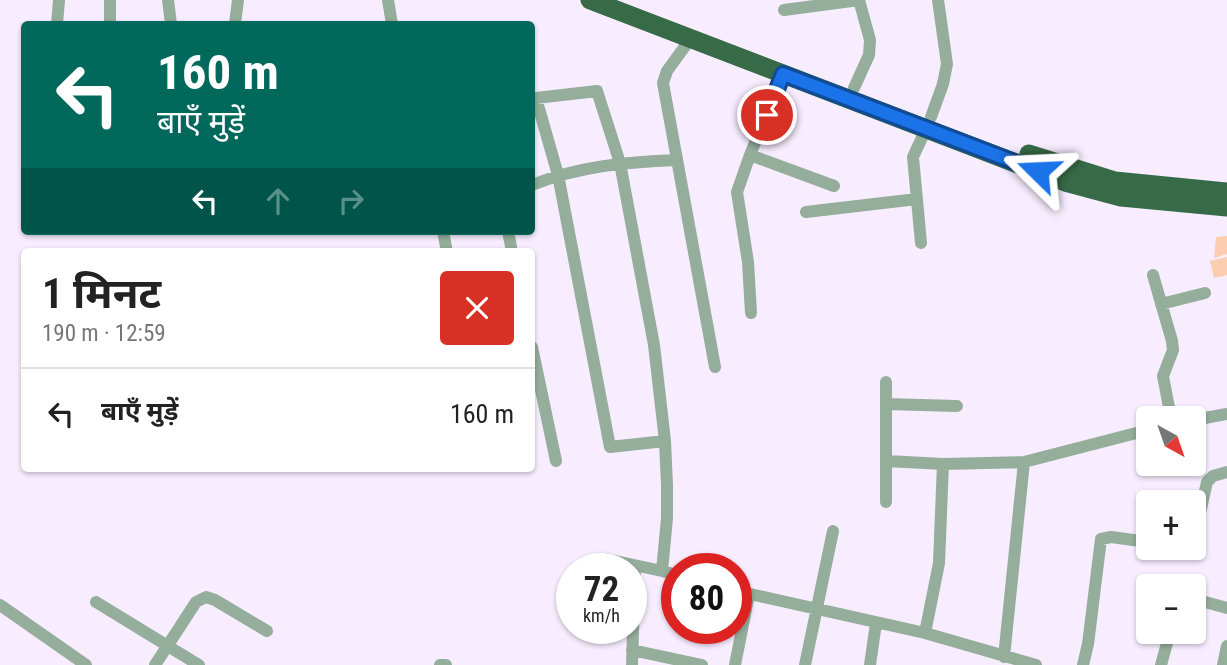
<!DOCTYPE html>
<html lang="hi">
<head>
<meta charset="utf-8">
<style>
  :root { --surface:#fff; --page:#f2f2f2; --text:#222; --muted:#767676; --line:#e0e0e0 }
  body { margin:0; font-family:"Roboto Condensed","Noto Sans Devanagari",sans-serif; background:var(--page); color:var(--text); height:100vh; display:flex; flex-direction:column; font-size:26px; white-space:nowrap }
  * { box-sizing:border-box; margin:0 }
  p { font-size:23px; color:var(--muted) }
  .icon { flex:none; width:38px; height:38px; fill:none; stroke:currentColor; stroke-width:2; stroke-linecap:round; stroke-linejoin:round }
  .map { position:relative; flex:1; overflow:hidden }
  .side { position:absolute; left:21px; top:248px; width:514px; height:224px; display:flex; flex-direction:column; background:var(--surface); border-radius:7px; box-shadow:0 2px 5px #0004 }
  .side>* { flex:none }
  .top-card { position:absolute; left:21px; top:21px; width:514px; height:214px; border-radius:7px; box-shadow:0 2px 5px #0004; background:#00695c; color:#fff; overflow:hidden }
  .needle { width:46px; rotate:140deg }
  .buttons { position:absolute; left:1136px; top:406px; display:grid; gap:14px }
  .buttons a { display:grid; place-items:center; width:70px; height:70px; border-radius:7px; background:var(--surface); box-shadow:0 2px 5px #0004; font-size:35px }
  .speed { position:absolute; left:556px; top:553px; display:flex; gap:14px; font-size:35px; font-weight:700; text-align:center }
  .speed>* { display:grid; place-content:center; width:91px; height:91px; border-radius:50%; background:var(--surface); box-shadow:0 2px 5px #0004; line-height:1 }
  .speed small { font-size:18px; font-weight:400 }
  .speed .limit { border:10px solid #d22; background:#fff; color:#111 }
  .pin { position:absolute; display:grid; place-items:center; width:60px; height:60px; color:#fff; margin:-30px; border:4px solid #fff; border-radius:50%; box-shadow:0 2px 7px #0007 }
  .me { position:absolute; width:77px; margin:-38px; rotate:291deg; stroke-linejoin:round; filter:drop-shadow(0 0 5px #0008) }
  .turn { display:flex; align-items:center; gap:24px; height:147px; padding:0 21px; font-size:32px }
  .turn .icon { width:91px; height:91px; stroke-width:2.5 }
  .turn b { display:block; font-size:49px; line-height:60px }
  .lanes { display:flex; align-items:center; height:66px; padding:0 21px; background:#0003; justify-content:center; gap:35px; direction:ltr }
  .lanes .off { opacity:.35 }
  .round { display:grid; place-items:center; flex:none; width:74px; height:74px; border-radius:7px; background:var(--page) }
  .head { display:flex; align-items:center; justify-content:space-between; height:119px; padding:0 21px }
  h1 { font-size:42px; font-weight:700; line-height:52px }
  ul { padding:0; list-style:none }
  li { display:flex; align-items:center; gap:21px; height:91px; padding:0 21px; border-top:2px solid var(--line) }
  li div { flex:1 }
  li b { display:block; font-size:26px }
  li em { font-style:normal }
  .map>svg:first-child { display:block }
  .building { fill:#fccdae }
  .lines { fill:none; stroke-linecap:round; stroke-linejoin:round }
  .minor { stroke:#95ad9b; stroke-width:12 }
  .trunk { stroke:#376a46; stroke-width:19 }
  .route-casing { stroke:#114b97; stroke-width:18 }
  .route { stroke:#1a73e8; stroke-width:12 }
</style>
</head>
<body>
<div class="map">
<svg width="1227" height="665" viewBox="0 0 1227 665">
  <rect width="100%" height="100%" fill="#f7edff"/>
  <path class="building" d="M 1227,236 L 1227,254 L 1214,258 L 1216,237 Z
    M 1227,257 L 1227,275 L 1214,278 L 1210,261 Z"/>
  <g class="lines">
    <path class="minor" d="M 110,0 L 110,24
      M 168,0 L 171,24
      M 388,0 L 392,24
      M 784,10 L 859,0
      M 57,24 L 59,0
      M 235,24 L 238,0
      M 691,38 L 667,71 L 663,83 L 715,367
      M 783,74 L 750,155 L 834,186
      M 854,88 L 869,55 L 870,40 L 859,0
      M 931,117 L 943,84 L 947,64 L 938,0
      M 750,155 L 737,192 L 748,262 L 751,313
      M 532,185 C 579,166 627,162 677,160
      M 806,212 L 917,199
      M 443,231 L 447,252
      M 508,231 L 512,252
      M 921,243 L 913,157 L 926,129
      M 1153,275 L 1172,341 L 1173,350 L 1163,376 L 1171,418
      M 1161,304 L 1205,293
      M 532,347 L 556,461
      M 886,404 L 957,406
      M 1194,420 L 1227,414
      M 665,441 L 610,447 L 558,175 L 536,98 L 597,91 L 620,163 L 654,345 L 665,441 L 667,485 L 667,518 L 662,571 L 677,575
      M 887,461 L 943,464
      M 886,502 L 886,382
      M 1194,540 L 1207,482 L 1213,476 L 1227,472
      M 606,559 L 662,571
      M 737,591 L 925,633
      M 1194,599 L 1227,608
      M 96,602 L 199,665
      M 0,605 L 86,665
      M 632,650 L 702,665
      M 1004,657 L 1024,462
      M 155,665 L 196,602 L 206,597 L 215,600 L 267,631
      M 440,665 L 446,665
      M 632,665 L 635,566
      M 735,665 L 749,594
      M 805,665 L 833,531
      M 870,665 L 876,623
      M 1036,665 L 925,633 L 939,563 L 943,464 L 1024,462 L 1148,430
      M 1083,665 L 1088,644 L 1101,539 L 1111,537 L 1148,542
      M 1161,665 L 1170,632
      M 1223,665 L 1227,646"/>
    <path class="trunk" d="M 590,0 L 1065,182 L 1121,197 L 1227,207
      M 1029,154 L 1115,181 L 1227,192"/>
  </g>
  <g class="lines">
    <defs>
      <path id="route" d="M 767,115 L 783,74 L 1038,171"/>
    </defs>
    <use href="#route" class="route-casing"/>
    <use href="#route" class="route"/>
  </g>
</svg>
<div class="buttons">
<a><svg class="needle" viewBox="-14 -14 28 28"><path d="M0-13l5 13h-10z" fill="#e53935"/><path d="M0 13l5-13h-10z" fill="#767676"/></svg></a>
<a>+</a>
<a>−</a>
</div>
<div class="speed"><div>72<small>km/h</small></div><div class="limit">80</div></div>
<div class="pin" style="left:767px;top:115px;background:#d93025"><svg class="icon" aria-label="arrive" viewBox="0 0 24 24"><path d="M6 21V4h12l-3 4 3 4H6"/></svg></div>
<svg class="me" style="left:1038px;top:171px" viewBox="-20 -20 40 40"><path d="M0-17L14 15 0 8-14 15z" fill="#1a73e8" stroke="#fff" stroke-width="4"/></svg>
<div class="top-card">
<div class="turn"><svg class="icon" aria-label="left" viewBox="0 0 24 24"><path d="M17 20v-9H6M10 6l-5 5 5 5"/></svg><div><b>160 m</b>बाएँ मुड़ें</div></div>
<div class="lanes"><svg class="icon" aria-label="left" viewBox="0 0 24 24"><path d="M17 20v-9H6M10 6l-5 5 5 5"/></svg><svg class="icon off" aria-label="ahead" viewBox="0 0 24 24"><path d="M12 20V5M6 11l6-6 6 6"/></svg><svg class="icon off" aria-label="right" viewBox="0 0 24 24"><path d="M7 20v-9h11M14 6l5 5-5 5"/></svg></div>
</div>
<section class="side">
<div class="head"><div><h1>1 मिनट</h1><p>190 m · 12:59</p></div><a class="round" style="background:#d93025;color:#fff"><svg class="icon" aria-label="close" viewBox="0 0 24 24"><path d="M6 6l12 12M18 6L6 18"/></svg></a></div>
<ul>
<li><svg class="icon" aria-label="left" viewBox="0 0 24 24"><path d="M17 20v-9H6M10 6l-5 5 5 5"/></svg><div><b>बाएँ मुड़ें</b></div><em>160 m</em></li>
</ul>
</section>
</div>
</body>
</html>
